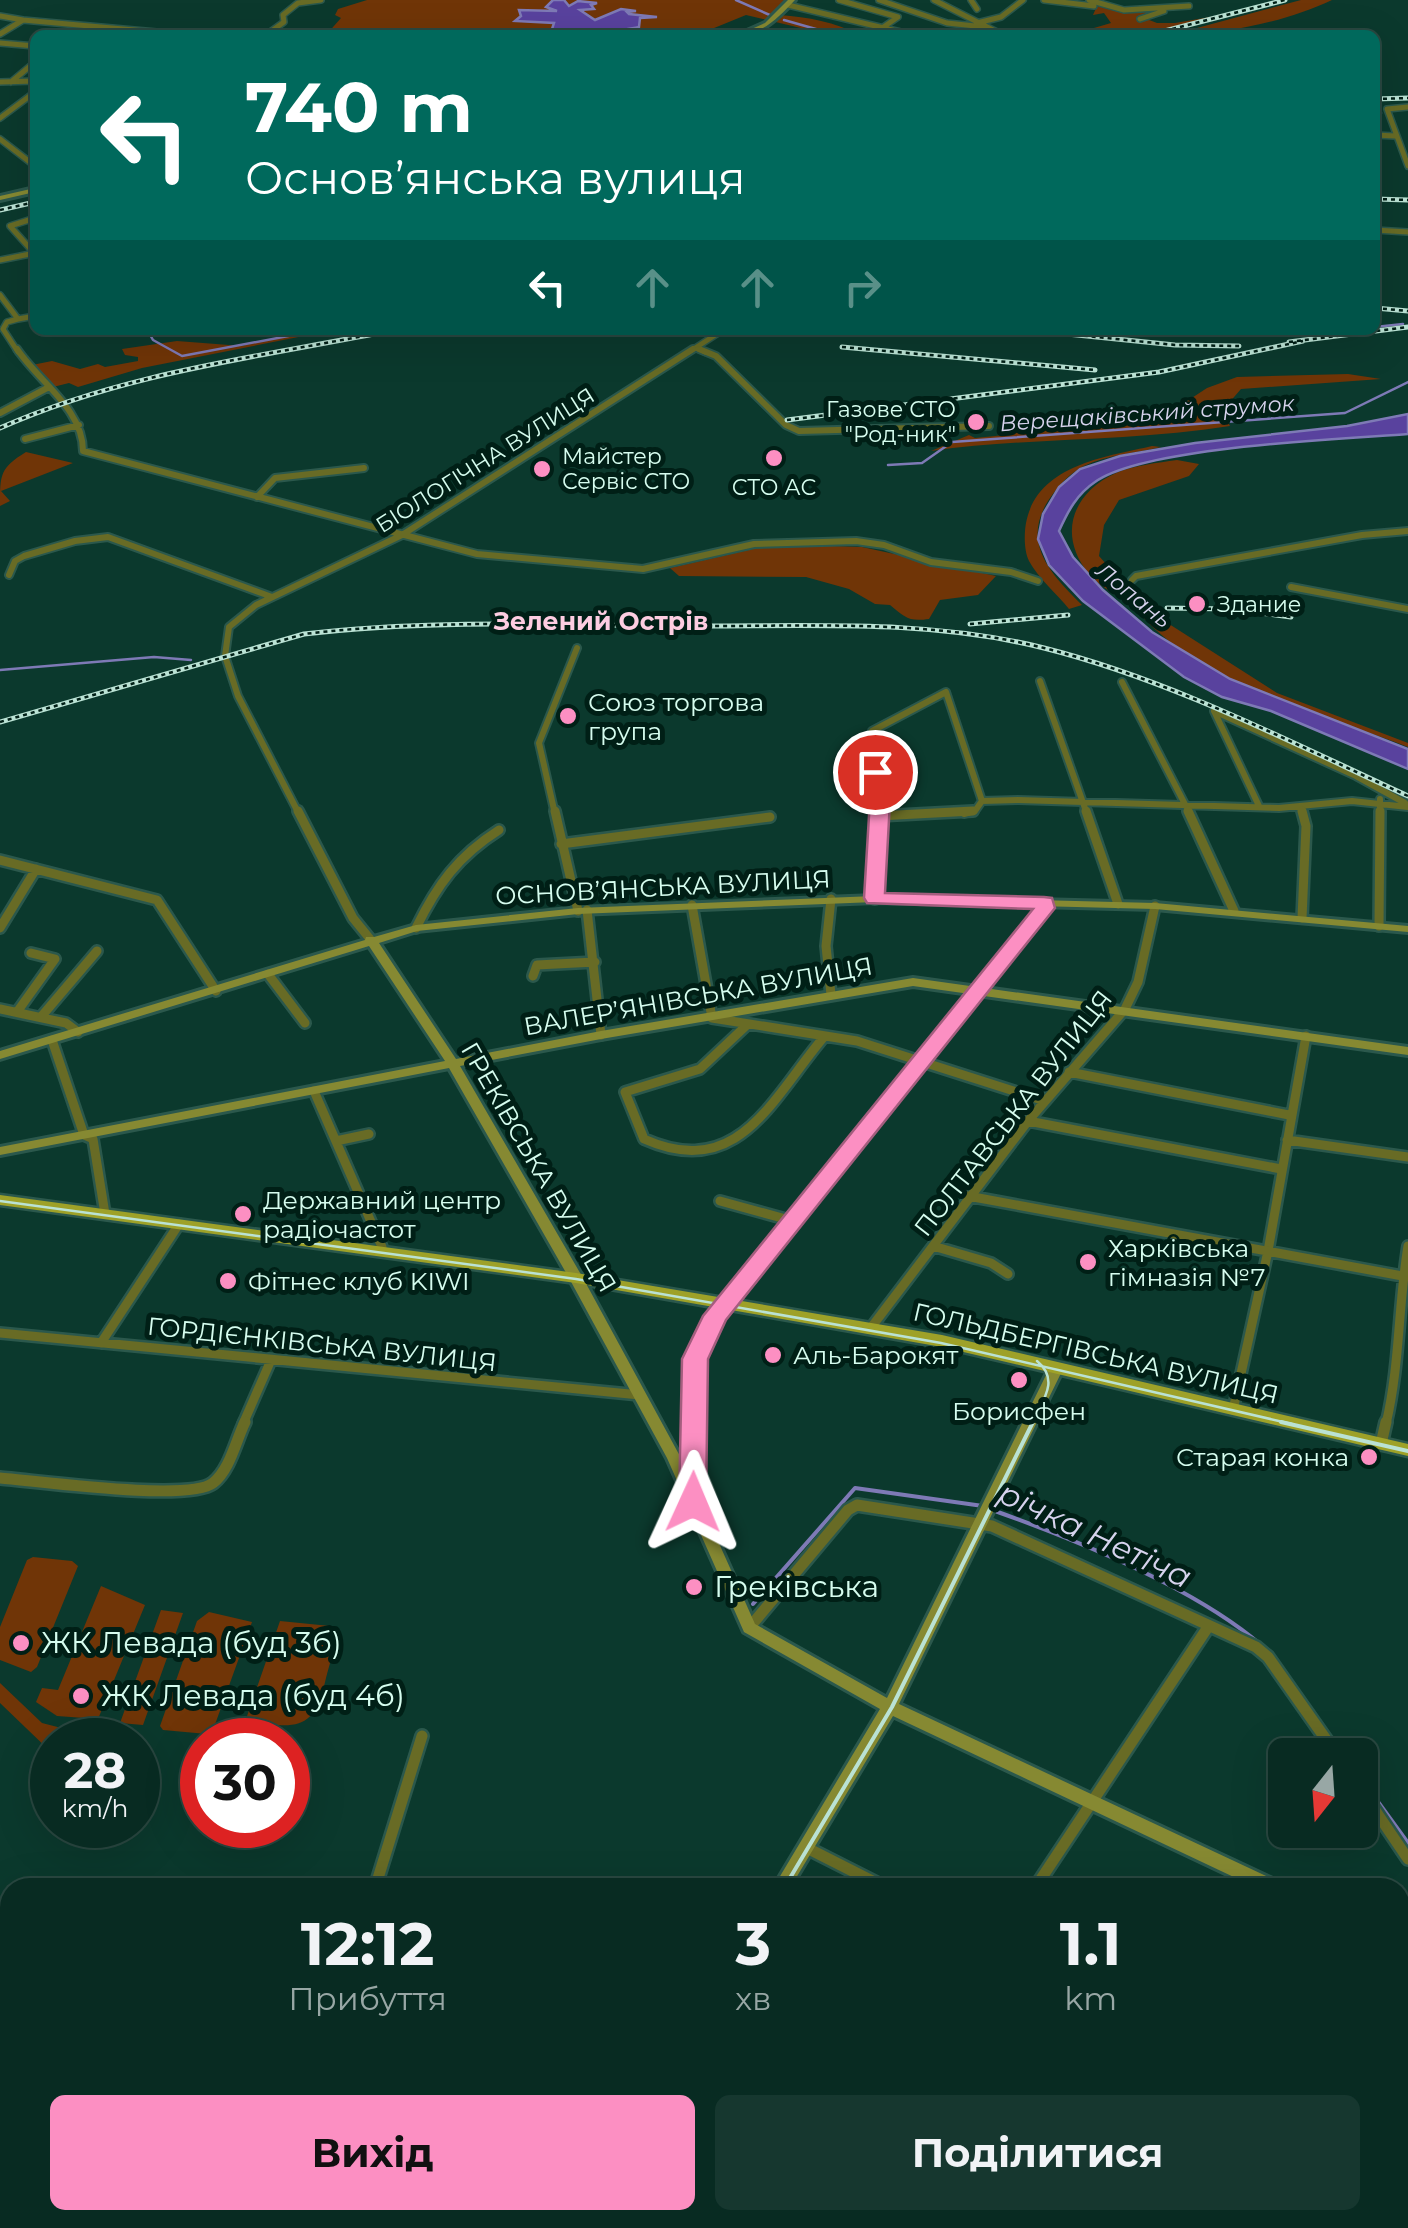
<!DOCTYPE html>
<html lang="uk">
<head>
<meta charset="utf-8">
<style>
  :root { --surface:#082b22; --page:#16372f; --text:#f1f3f6; --muted:#98a7a5; --line:#294740; --accent:#fc8fc2 }
  body { margin:0; font-family:Montserrat,sans-serif; background:var(--page); color:var(--text); height:100vh; display:flex; flex-direction:column; font-size:38px; white-space:nowrap }
  * { box-sizing:border-box; margin:0 }
  p { font-size:32px; color:var(--muted) }
  .icon { flex:none; width:55px; height:55px; fill:none; stroke:currentColor; stroke-width:2; stroke-linecap:round; stroke-linejoin:round }
  .map { position:relative; flex:1; overflow:hidden }
  .panel { position:absolute; left:0px; top:1878px; width:1410px; height:352px; display:flex; flex-direction:column; background:var(--surface); border-radius:30px 30px 0 0; box-shadow:0 10px 40px #0002,0 0 0 2px var(--line) }
  .panel>* { flex:none }
  .guide { position:absolute; left:30px; top:30px; width:1350px; height:305px; border-radius:15px; box-shadow:0 10px 40px #0002,0 0 0 2px var(--line); background:#00695c; color:#fff; overflow:hidden }
  .needle { width:65px; rotate:197deg }
  .controls { position:absolute; left:1268px; top:1738px; display:grid; gap:20px }
  .controls a { display:grid; place-items:center; width:110px; height:110px; border-radius:15px; background:var(--surface); box-shadow:0 10px 40px #0002,0 0 0 2px var(--line); font-size:50px }
  .speed { position:absolute; left:30px; top:1718px; display:flex; gap:20px; font-size:50px; font-weight:700; text-align:center }
  .speed>* { display:grid; place-content:center; width:130px; height:130px; border-radius:50%; background:var(--surface); box-shadow:0 10px 40px #0002,0 0 0 2px var(--line); line-height:1 }
  .speed small { font-size:25px; font-weight:400 }
  .speed .limit { border:15px solid #d22; background:#fff; color:#111 }
  .pin { position:absolute; display:grid; place-items:center; width:85px; height:85px; color:#fff; margin:-42px; border:5px solid #fff; border-radius:50%; box-shadow:0 2px 10px #0007 }
  .me { position:absolute; width:110px; margin:-55px; rotate:1deg; stroke-linejoin:round; filter:drop-shadow(0 0 8px #0008) }
  .turn { display:flex; align-items:center; gap:35px; height:210px; padding:0 50px; font-size:45px }
  .turn .icon { width:130px; height:130px; stroke-width:2.5 }
  .turn b { display:block; font-size:70px; line-height:85px }
  .lanes { display:flex; align-items:center; height:95px; padding:0 50px; background:#0003; justify-content:center; gap:50px; direction:ltr }
  .lanes .off { opacity:.35 }
  .eta { display:flex; justify-content:space-evenly; align-items:center; height:170px; text-align:center }
  .eta b { font-size:60px; font-weight:700; line-height:70px }
  .button { display:flex; gap:20px; margin-top:auto; padding:20px 50px }
  .button a { flex:1; height:115px; border-radius:15px; background:var(--accent); color:#111; font-size:40px; font-weight:700; line-height:115px; text-align:center }
  .button a+a { background:var(--page); color:var(--text) }
  .map>svg:first-child { display:block }
  .green { fill:#703507 }
  .water { fill:#59429e; stroke:#7e7ab6; stroke-width:2.5 }
  .lines { fill:none; stroke-linecap:round; stroke-linejoin:round }
  .stream-far1 { stroke:#7e7ab6; stroke-width:2.5 }
  .stream { stroke:#7e7ab6; stroke-width:4 }
  .street-far3-casing { stroke:#2b584c; stroke-width:8 }
  .street-far2-casing { stroke:#2b584c; stroke-width:10 }
  .street-far1-casing { stroke:#2b584c; stroke-width:14 }
  .street-casing { stroke:#2b584c; stroke-width:16 }
  .secondary-casing { stroke:#2b584c; stroke-width:6 }
  .primary-casing { stroke:#2b584c; stroke-width:5 }
  .street-far3 { stroke:#686b25; stroke-width:5 }
  .street-far2 { stroke:#686b25; stroke-width:6 }
  .street-far1 { stroke:#686b25; stroke-width:9 }
  .street { stroke:#686b25; stroke-width:11 }
  .secondary { fill:#868932; fill-rule:evenodd }
  .primary { fill:#9ea128; fill-rule:evenodd }
  .tram-far1 { stroke:#bae2d4; stroke-width:2.5 }
  .tram { stroke:#bae2d4; stroke-width:4 }
  .rail-casing { stroke:#bae2d4; stroke-width:5 }
  .rail { stroke:#001f16; stroke-width:2.5; stroke-dasharray:4; stroke-linecap:butt }
  .route { fill:#fc8fc2; stroke:#a45d7e; stroke-width:2.5 }
  .poi-dot { fill:#fc8fc2; stroke:#001f16; stroke-width:4 }
  .labels { text-anchor:middle; stroke-width:10; stroke-linejoin:round; paint-order:stroke }
  .far-poi-label { font-size:22px; fill:#d6fdef; stroke:#001f16; text-anchor:start }
  .far-water-label { font-size:22px; font-style:italic; fill:#d6d3ed; stroke:#001f16 }
  .far-street-label { font-size:22px; fill:#d6fdef; stroke:#001f16 }
  .far-quarter-label { font-size:25px; font-weight:bold; fill:#fdcde1; stroke:#001f16 }
  .poi-label { font-size:25px; fill:#d6fdef; stroke:#001f16; text-anchor:start }
  .street-label { font-size:25px; fill:#d6fdef; stroke:#001f16 }
  .near-poi-label { font-size:30px; fill:#d6fdef; stroke:#001f16; text-anchor:start }
  .near-water-label { font-size:32px; font-style:italic; fill:#d6d3ed; stroke:#001f16 }
</style>
</head>
<body>
<div class="map">
<svg width="1408" height="2228" viewBox="0 0 1408 2228">
  <rect width="100%" height="100%" fill="#0b392d"/>
  <path class="green" d="M 367,0 L 792,0 L 780,15 C 808,17 835,22 860,35 L 830,35 L 746,15 L 697,35 L 449,35 L 447,30 L 440,35 L 326,35 L 341,18 L 335,15 L 338,9 Z
    M 1301,0 L 1332,0 C 1286,22 1222,35 1171,35 Z
    M 1097,6 L 1123,10 L 1172,9 L 1144,18 L 1157,23 L 1175,23 L 1222,15 L 1147,35 L 1070,35 L 1111,23 L 1104,13 L 1093,15 Z
    M 306,330 L 334,330 L 142,368 L 78,387 L 69,383 L 53,387 L 32,365 L 52,361 L 80,369 L 98,364 L 105,367 L 138,361 L 138,357 L 125,355 L 122,349 L 177,341 L 242,346 Z
    M 1348,374 L 1381,379 L 1241,389 L 1222,411 L 1230,426 C 1131,442 1030,437 931,451 L 969,435 L 975,438 L 1015,434 L 1013,430 L 1175,409 L 1207,388 L 1237,377 Z
    M 1152,446 L 1161,447 C 1137,453 1106,455 1084,466 C 1070,473 1059,485 1050,498 C 1020,542 1050,573 1082,605 L 1069,609 C 1057,594 1038,578 1029,561 C 1024,551 1024,534 1026,523 C 1037,465 1105,457 1152,446 Z
    M 26,452 L 73,463 L 1,491 L 10,501 L 0,506 C 0,474 0,468 26,452 Z
    M 1177,460 L 1199,464 L 1189,476 L 1119,500 L 1104,525 L 1099,556 L 1137,599 L 1127,602 C 1115,594 1098,585 1089,574 C 1057,535 1072,493 1116,473 C 1135,465 1157,463 1177,460 Z
    M 775,544 L 862,547 L 996,576 L 978,595 L 940,600 L 929,619 C 908,622 905,617 890,605 L 875,604 L 849,589 L 806,577 L 679,576 L 670,568 Z
    M 1155,615 L 1277,693 L 1408,743 L 1408,747 C 1325,715 1203,684 1142,616 Z
    M 33,1557 L 72,1561 L 78,1566 L 37,1667 L 31,1672 L 0,1660 L 0,1627 L 27,1560 Z
    M 101,1586 L 145,1605 L 98,1719 L 57,1716 L 36,1702 L 42,1688 L 58,1690 Z
    M 161,1610 L 183,1613 L 143,1725 L 120,1723 Z
    M 209,1612 L 252,1622 L 213,1730 L 207,1734 L 163,1730 L 160,1726 L 197,1621 Z
    M 280,1621 L 330,1626 L 335,1631 C 336,1646 330,1662 326,1678 C 313,1734 297,1727 245,1722 Z
    M 0,1683 L 42,1723 L 108,1740 L 52,1740 L 52,1753 L 0,1703 Z"/>
  <path class="water" d="M 553,0 L 564,0 L 569,6 L 578,1 L 597,3 L 591,5 L 594,9 L 580,10 L 595,20 L 621,9 L 636,11 L 627,12 L 629,14 L 657,17 L 640,18 L 639,27 C 617,31 577,41 552,29 L 554,23 L 515,21 L 521,16 L 519,10 L 557,11 L 546,7 Z
    M 1408,414 L 1408,434 C 1342,439 1143,447 1095,482 C 1077,494 1068,511 1059,531 L 1073,557 L 1103,590 L 1152,632 L 1230,679 L 1408,749 L 1408,769 L 1271,711 L 1222,697 L 1184,677 L 1083,601 L 1049,565 L 1038,539 L 1043,514 L 1059,487 L 1080,469 L 1120,456 L 1195,443 L 1347,426 Z"/>
  <g class="lines">
    <path class="stream-far1" d="M 736,0 L 772,16
      M 784,20 L 837,35
      M 1375,113 L 1381,113
      M 1375,327 L 1403,324
      M 148,331 L 153,340 L 182,356 L 320,330
      M 431,331 L 447,330
      M 888,465 L 922,463 L 952,442 L 1345,413 L 1408,382
      M 0,670 L 154,657 L 191,660"/>
    <path class="stream" d="M 995,1511 C 1079,1541 1205,1592 1270,1653
      M 753,1604 L 855,1488 L 983,1506
      M 1336,1744 L 1344,1755
      M 1360,1777 L 1408,1843"/>
    <defs>
      <path id="street-far3" d="M 839,0 L 898,17 L 882,28
        M 879,0 L 947,23 L 985,27
        M 934,0 L 1003,35
        M 971,0 L 977,9
        M 1044,0 L 1094,6
        M 1089,0 L 1124,10 L 1189,6
        M 788,5 L 913,35
        M 0,16 L 23,20
        M 1140,19 L 1164,11
        M 977,23 L 1001,17 L 1023,0
        M 0,34 L 23,20 L 190,35
        M 266,35 L 284,22 L 283,15 L 298,3 L 321,0
        M 0,43 L 35,46
        M 0,82 L 35,81
        M 11,82 L 35,62
        M 1408,107 L 1387,109 L 1408,166
        M 0,118 L 35,92
        M 1375,135 L 1395,136
        M 0,139 L 35,166
        M 35,218 L 10,226 L 35,254
        M 1375,230 L 1408,232
        M 0,260 L 35,253
        M 0,295 L 18,319 L 7,322 L 3,329 L 18,352
        M 18,319 L 35,316
        M 696,348 L 705,352
        M 689,352 L 723,330"/>
      <path id="street-far2" d="M 17,349 C 39,382 83,409 83,451 L 477,554 L 643,569 L 754,544 L 856,541 L 884,545 L 931,562 L 1011,572 L 1038,581
        M 699,349 L 716,356 L 786,425 L 799,431 L 989,426
        M 0,413 L 49,387
        M 25,439 L 79,425
        M 257,497 L 275,478 L 364,468
        M 9,575 L 15,561 L 24,556 L 75,541 L 108,537 L 272,597
        M 1132,580 L 1136,576 L 1362,535 L 1408,531
        M 1291,587 L 1408,609
        M 1040,681 L 1087,814
        M 1122,682 L 1190,814
        M 1214,711 L 1356,776 L 1405,803
        M 1214,711 L 1259,806
        M 1301,807 L 1303,814
        M 299,814 L 238,696 L 225,656 L 229,627 L 256,605 L 402,535 L 693,349
        M 555,814 L 539,743 L 577,648
        M 879,814 C 881,785 874,760 872,731 L 946,692 L 982,801
        M 964,814 L 975,811 L 982,801 L 1018,800 L 1279,808 L 1352,801 L 1408,807
        M 1380,814 L 1380,799"/>
      <path id="street-far1" d="M 298,811 L 353,918 L 370,939
        M 555,811 L 578,911
        M 1086,811 L 1118,904
        M 1188,811 L 1234,911
        M 878,816 L 973,811
        M 561,844 L 770,817
        M 0,860 L 157,900 L 216,991
        M 831,899 L 826,946 L 831,995
        M 875,899 L 880,811
        M 692,905 L 712,1018 L 857,1041 L 1045,1101
        M 587,910 L 601,1035
        M 1302,918 L 1306,826 L 1302,811
        M 1379,926 L 1380,811
        M 0,928 L 36,869
        M 416,928 C 437,885 458,856 499,830
        M 268,974 L 305,1023
        M 533,976 L 537,965 L 595,962
        M 0,1009 L 66,1023 L 78,1032
        M 17,1012 L 55,959 L 31,953
        M 41,1017 L 97,951
        M 748,1024 L 700,1069 L 625,1092 L 644,1139 C 738,1181 771,1100 823,1038
        M 52,1040 L 84,1135 L 93,1139 L 105,1214
        M 1069,1072 L 1289,1115
        M 314,1091 L 382,1247 L 380,1251
        M 1028,1121 L 1281,1169
        M 1287,1140 L 1408,1157
        M 336,1141 L 369,1134
        M 968,1196 L 1408,1277
        M 720,1201 L 793,1221
        M 933,1246 L 991,1263 L 1008,1274
        M 870,1329 L 1028,1121 L 1125,1009 L 1138,982 L 1155,906
        M 0,1333 L 640,1395
        M 101,1343 L 179,1224
        M 1233,1410 L 1268,1251 L 1306,1036
        M 243,1424 L 271,1360
        M 694,1424 L 695,1359 L 721,1307 L 1043,913 L 1044,903
        M 1386,1424 C 1400,1365 1398,1306 1408,1246"/>
      <path id="street" d="M 1381,1444 L 1386,1422
        M 0,1478 C 38,1481 189,1502 213,1483 C 230,1470 236,1440 245,1422
        M 693,1494 L 694,1422
        M 749,1628 L 848,1510 L 857,1505 L 992,1526 L 1256,1647 L 1268,1657 L 1337,1755
        M 1360,1788 L 1408,1859
        M 807,1848 L 886,1888
        M 375,1888 L 422,1736
        M 1035,1888 L 1208,1627
        M 0,2085 L 10,2085
        M 1400,2153 L 1408,2115
        M 1040,2220 L 1154,2228
        M 101,2228 L 104,2220
        M 819,2228 L 824,2220
        M 1388,2228 L 1389,2220"/>
      <path id="secondary" d="M 788,0 L 795,0 C 779,17 762,35 738,35 L 765,23 Z
        M 35,188 L 35,192 L 0,200 L 0,196 Z
        M 875,896 L 1155,903 L 1408,926 L 1408,932 L 1155,909 L 875,902 L 578,914 L 417,931 L 379,943 L 456,1059 L 601,1031 L 913,978 L 1408,1047 L 1408,1055 L 913,986 L 601,1039 L 460,1066 L 583,1278 L 681,1458 L 755,1624 L 887,1698 L 1050,1367 L 1052,1364 L 1062,1364 L 1064,1367 L 899,1704 L 1281,1883 L 1283,1888 L 1257,1888 L 893,1716 L 790,1888 L 773,1888 L 880,1709 L 744,1632 L 667,1458 L 569,1278 L 449,1068 L 0,1155 L 0,1147 L 445,1061 L 369,946 L 0,1059 L 0,1051 L 365,940 L 366,937 L 374,937 L 416,925 L 578,908 Z
        M 1400,1939 L 1408,1941 L 1408,1956 L 1400,1954 Z
        M 629,2220 L 647,2220 L 645,2228 L 627,2228 Z"/>
      <path id="primary" d="M 0,1195 L 576,1273 L 942,1335 L 1408,1444 L 1408,1456 L 942,1347 L 576,1283 L 0,1205 Z"/>
    </defs>
    <use href="#street-far3" class="street-far3-casing"/>
    <use href="#street-far2" class="street-far2-casing"/>
    <use href="#street-far1" class="street-far1-casing"/>
    <use href="#street" class="street-casing"/>
    <use href="#secondary" class="secondary-casing"/>
    <use href="#primary" class="primary-casing"/>
    <use href="#street-far3" class="street-far3"/>
    <use href="#street-far2" class="street-far2"/>
    <use href="#street-far1" class="street-far1"/>
    <use href="#street" class="street"/>
    <use href="#secondary" class="secondary"/>
    <use href="#primary" class="primary"/>
    <path class="tram-far1" d="M 0,1201 L 576,1279 L 941,1343 L 1292,1424
      M 1032,1424 C 1043,1400 1060,1380 1037,1361"/>
    <path class="tram" d="M 1281,1422 L 1408,1451
      M 784,1888 L 892,1707 L 1033,1422
      M 634,2228 L 635,2220"/>
    <defs>
      <path id="rail" d="M 1149,35 L 1285,0
        M 1375,99 L 1408,98
        M 1375,199 L 1408,200
        M 0,210 L 35,202
        M 1375,308 L 1408,311
        M 1028,330 L 1175,345 L 1239,346
        M 1289,342 L 1408,327
        M 842,347 L 1095,370
        M 787,420 L 1159,372 L 1303,341
        M 0,428 C 126,372 260,357 394,330
        M 1167,608 L 1228,609 L 1291,617
        M 970,624 L 1068,615
        M 0,722 L 304,634 C 430,619 555,625 682,626 C 803,627 925,618 1044,648 C 1171,680 1290,742 1408,796"/>
    </defs>
    <use href="#rail" class="rail-casing"/>
    <use href="#rail" class="rail"/>
  </g>
  <path class="route" d="M 875,766 L 882,768 L 891,783 L 885,893 L 1044,897 L 1052,898 L 1055,908 L 726,1320 L 708,1359 L 706,1502 L 702,1509 L 683,1509 L 679,1502 L 682,1359 L 703,1316 L 1033,909 L 867,903 L 864,898 L 871,783 L 865,772 Z"/>
  <g class="poi-dot">
    <circle cx="976" cy="422" r="10"/>
    <circle cx="774" cy="458" r="10"/>
    <circle cx="542" cy="469" r="10"/>
    <circle cx="1197" cy="604" r="10"/>
    <circle cx="568" cy="716" r="10"/>
    <circle cx="243" cy="1214" r="10"/>
    <circle cx="1088" cy="1262" r="10"/>
    <circle cx="228" cy="1281" r="10"/>
    <circle cx="773" cy="1355" r="10"/>
    <circle cx="1019" cy="1380" r="10"/>
    <circle cx="1369" cy="1457" r="10"/>
    <circle cx="694" cy="1587" r="10"/>
    <circle cx="21" cy="1643" r="10"/>
    <circle cx="81" cy="1696" r="10"/>
  </g>
  <g class="labels">
    <g class="far-poi-label">
      <text x="956" y="417" text-anchor="end">Газове СТО<tspan x="956" dy="25">"Род-ник"</tspan></text>
      <text x="562" y="464">Майстер<tspan x="562" dy="25">Сервіс СТО</tspan></text>
      <text x="774" y="495" text-anchor="middle">СТО АС</text>
      <text x="1217" y="612">Здание</text>
    </g>
    <g class="far-water-label">
      <text transform="translate(1147 413) rotate(-4)" y="8">Верещаківський струмок</text>
      <text transform="translate(1134 595) rotate(39)" y="8">Лопань</text>
    </g>
    <g class="far-street-label">
      <text transform="translate(485 460) rotate(-32)" y="8">БІОЛОГІЧНА ВУЛИЦЯ</text>
    </g>
    <g class="far-quarter-label">
      <text x="601" y="630">Зелений Острів</text>
    </g>
    <g class="poi-label">
      <text x="588" y="711">Союз торгова<tspan x="588" dy="29">група</tspan></text>
      <text x="263" y="1209">Державний центр<tspan x="263" dy="29">радіочастот</tspan></text>
      <text x="1108" y="1257">Харківська<tspan x="1108" dy="29">гімназія №7</tspan></text>
      <text x="248" y="1290">Фітнес клуб KIWI</text>
      <text x="793" y="1364">Аль-Барокят</text>
      <text x="1019" y="1420" text-anchor="middle">Борисфен</text>
      <text x="1349" y="1466" text-anchor="end">Старая конка</text>
    </g>
    <g class="street-label">
      <text transform="translate(663 887) rotate(-3)" y="9">ОСНОВ’ЯНСЬКА ВУЛИЦЯ</text>
      <text transform="translate(698 996) rotate(-10)" y="9">ВАЛЕР’ЯНІВСЬКА ВУЛИЦЯ</text>
      <text transform="translate(1013 1113) rotate(-52)" y="9">ПОЛТАВСЬКА ВУЛИЦЯ</text>
      <text transform="translate(539 1167) rotate(60)" y="9">ГРЕКІВСЬКА ВУЛИЦЯ</text>
      <text transform="translate(322 1344) rotate(6)" y="9">ГОРДІЄНКІВСЬКА ВУЛИЦЯ</text>
      <text transform="translate(1096 1353) rotate(13)" y="9">ГОЛЬДБЕРГІВСЬКА ВУЛИЦЯ</text>
    </g>
    <g class="near-poi-label">
      <text x="714" y="1597">Греківська</text>
      <text x="41" y="1653">ЖК Левада (буд 3б)</text>
      <text x="101" y="1706">ЖК Левада (буд 4б)</text>
    </g>
    <g class="near-water-label">
      <text transform="translate(1095 1535) rotate(25)" y="11">річка Нетіча</text>
    </g>
  </g>
</svg>
<div class="controls">
<a><svg class="needle" viewBox="-14 -14 28 28"><path d="M0-13l5 13h-10z" fill="#e53935"/><path d="M0 13l5-13h-10z" fill="#98a7a5"/></svg></a>
</div>
<div class="speed"><div>28<small>km/h</small></div><div class="limit">30</div></div>
<div class="pin" style="left:875px;top:772px;background:#d93025"><svg class="icon" aria-label="arrive" viewBox="0 0 24 24"><path d="M6 21V4h12l-3 4 3 4H6"/></svg></div>
<svg class="me" style="left:693px;top:1502px" viewBox="-20 -20 40 40"><path d="M0-17L14 15 0 8-14 15z" fill="#fc8fc2" stroke="#fff" stroke-width="4"/></svg>
<div class="guide">
<div class="turn"><svg class="icon" aria-label="left" viewBox="0 0 24 24"><path d="M17 20v-9H6M10 6l-5 5 5 5"/></svg><div><b>740 m</b>Основ’янська вулиця</div></div>
<div class="lanes"><svg class="icon" aria-label="left" viewBox="0 0 24 24"><path d="M17 20v-9H6M10 6l-5 5 5 5"/></svg><svg class="icon off" aria-label="ahead" viewBox="0 0 24 24"><path d="M12 20V5M6 11l6-6 6 6"/></svg><svg class="icon off" aria-label="ahead" viewBox="0 0 24 24"><path d="M12 20V5M6 11l6-6 6 6"/></svg><svg class="icon off" aria-label="right" viewBox="0 0 24 24"><path d="M7 20v-9h11M14 6l5 5-5 5"/></svg></div>
</div>
<section class="panel">
<div class="eta">
<div><b>12:12</b><p>Прибуття</p></div>
<div><b>3</b><p>хв</p></div>
<div><b>1.1</b><p>km</p></div>
</div>
<div class="button"><a>Вихід</a><a>Поділитися</a></div>
</section>
</div>
</body>
</html>
